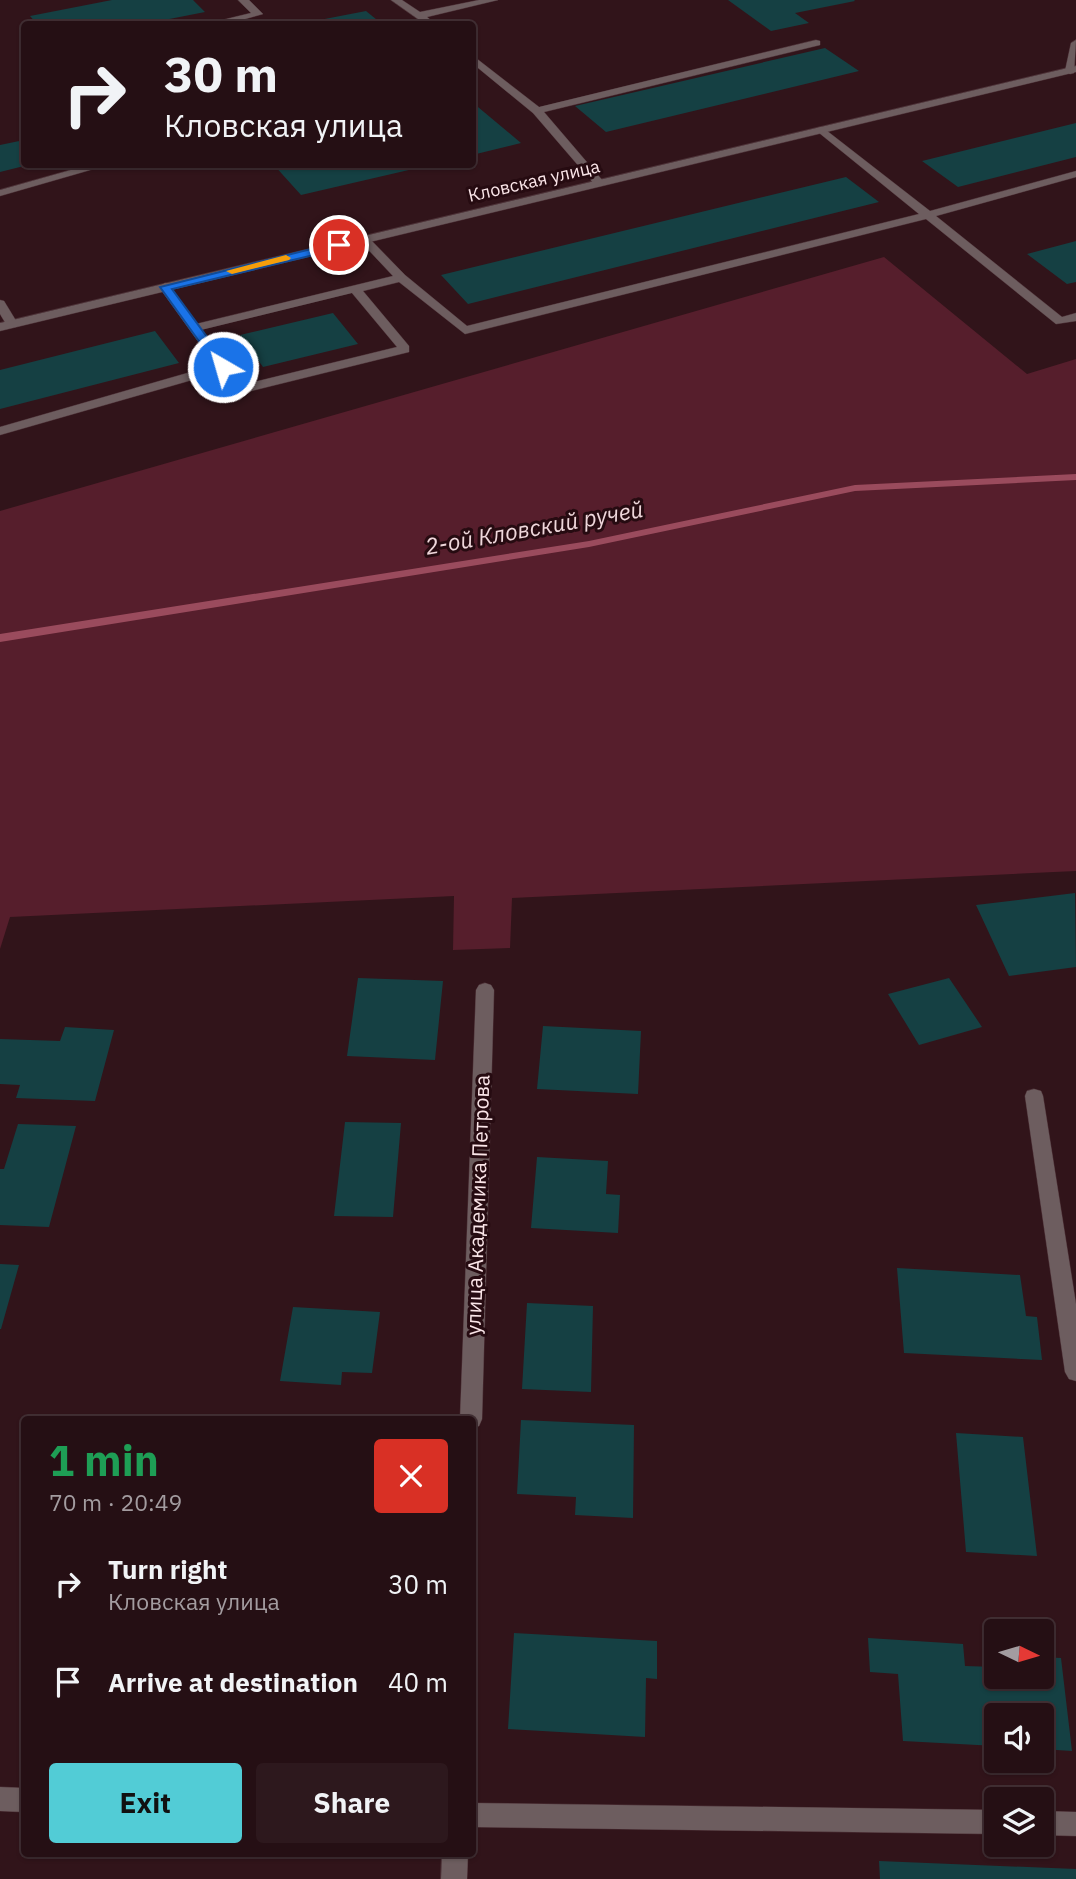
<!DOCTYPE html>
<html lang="en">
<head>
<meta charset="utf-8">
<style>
  :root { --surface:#250f14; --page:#2d181d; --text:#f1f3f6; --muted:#a39ca0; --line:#422f34; --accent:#52ccd6 }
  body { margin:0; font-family:"IBM Plex Sans",sans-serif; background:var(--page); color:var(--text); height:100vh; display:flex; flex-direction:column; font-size:26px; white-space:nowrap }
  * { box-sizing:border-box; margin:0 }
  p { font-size:23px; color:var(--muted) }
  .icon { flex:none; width:38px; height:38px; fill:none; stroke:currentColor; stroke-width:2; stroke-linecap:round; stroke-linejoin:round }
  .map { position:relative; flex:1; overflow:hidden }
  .panel { position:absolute; left:21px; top:1416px; width:455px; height:441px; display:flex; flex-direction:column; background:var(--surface); border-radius:7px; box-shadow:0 2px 5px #0004,0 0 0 2px var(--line) }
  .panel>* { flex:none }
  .banner { position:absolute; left:21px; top:21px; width:455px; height:147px; border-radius:7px; box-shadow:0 2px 5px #0004,0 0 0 2px var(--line); background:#250f14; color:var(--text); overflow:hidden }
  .needle { width:46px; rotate:95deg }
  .fabs { position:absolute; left:984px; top:1619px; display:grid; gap:14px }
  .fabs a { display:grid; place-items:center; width:70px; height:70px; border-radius:7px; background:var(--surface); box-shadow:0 2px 5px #0004,0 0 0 2px var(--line); font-size:35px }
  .pin { position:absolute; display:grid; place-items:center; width:60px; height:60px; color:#fff; margin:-30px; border:4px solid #fff; border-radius:50%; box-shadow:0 2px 7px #0007 }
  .me { position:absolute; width:77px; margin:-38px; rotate:322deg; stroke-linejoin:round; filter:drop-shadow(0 0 5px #0008) }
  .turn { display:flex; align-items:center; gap:24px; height:147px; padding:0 28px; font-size:32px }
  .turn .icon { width:91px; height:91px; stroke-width:2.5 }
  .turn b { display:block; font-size:49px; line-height:60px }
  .round { display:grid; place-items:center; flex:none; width:74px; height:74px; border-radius:7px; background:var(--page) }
  .summary { display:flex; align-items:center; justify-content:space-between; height:119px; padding:0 28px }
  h1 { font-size:42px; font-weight:800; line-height:52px; color:#1e9e55 }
  .action { display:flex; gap:14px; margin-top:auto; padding:14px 28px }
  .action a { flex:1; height:80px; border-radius:7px; background:var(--accent); color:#111; font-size:28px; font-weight:800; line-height:80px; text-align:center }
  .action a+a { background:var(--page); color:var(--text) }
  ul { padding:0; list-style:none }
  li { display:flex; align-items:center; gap:21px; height:98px; padding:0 28px }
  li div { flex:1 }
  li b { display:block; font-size:26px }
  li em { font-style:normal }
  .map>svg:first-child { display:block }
  .green { fill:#561e2c }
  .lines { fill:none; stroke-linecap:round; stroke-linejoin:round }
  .stream { fill:#9a4b5d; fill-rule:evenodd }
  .building { fill:#154043 }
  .service-casing { stroke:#4d3137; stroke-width:1 }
  .minor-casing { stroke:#4d3137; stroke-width:1 }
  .tertiary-casing { stroke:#4d3137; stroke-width:1 }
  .service { fill:#6d5d5f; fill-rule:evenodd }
  .minor { fill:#6d5d5f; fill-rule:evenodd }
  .tertiary { fill:#6d5d5f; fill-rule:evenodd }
  .route { fill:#1a73e8; stroke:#114b97; stroke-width:2 }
  .slow { fill:#f59e0b }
  .labels { text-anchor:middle; stroke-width:6; stroke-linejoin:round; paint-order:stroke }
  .far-street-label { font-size:18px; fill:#fbe6e9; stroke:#260b11 }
  .street-label { font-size:21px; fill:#fbe6e9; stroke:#260b11 }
  .water-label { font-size:23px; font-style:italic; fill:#efd7db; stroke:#260b11 }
</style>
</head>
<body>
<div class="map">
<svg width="1076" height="1879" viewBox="0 0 1076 1879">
  <rect width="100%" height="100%" fill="#31141a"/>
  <path class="green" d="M 884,257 L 1027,374 L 1076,359 L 1076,871 L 512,898 L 510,948 L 453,950 L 454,896 L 10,917 L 0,949 L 0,511 Z"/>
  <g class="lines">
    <path class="stream" d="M 1076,474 L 1076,480 L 855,491 L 589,547 L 0,642 L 0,634 L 589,541 L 855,485 Z"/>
  </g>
  <path class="building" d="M 112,0 L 193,0 L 205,12 L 144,24 L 37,24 L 30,16 Z
    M 728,0 L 854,0 L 855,1 L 795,13 L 809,23 L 771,31 Z
    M 366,11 L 382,24 L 304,24 L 304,23 Z
    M 825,48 L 859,71 L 606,132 L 575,106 Z
    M 472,102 L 521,143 L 472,155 Z
    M 1076,123 L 1076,157 L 958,187 L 922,161 Z
    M 24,140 L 24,166 L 0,172 L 0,145 Z
    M 273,164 L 426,164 L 426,166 L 301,195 Z
    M 846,177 L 879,202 L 468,304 L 441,275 Z
    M 1076,241 L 1076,282 L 1067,284 L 1027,254 Z
    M 333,313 L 358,344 L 263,367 L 240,335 Z
    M 155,331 L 179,363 L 0,409 L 0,370 Z
    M 1075,893 L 1076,967 L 1009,976 L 976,905 Z
    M 358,978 L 443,981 L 435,1060 L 347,1056 Z
    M 949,978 L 982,1027 L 919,1045 L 888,994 Z
    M 543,1026 L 641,1031 L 638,1094 L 537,1089 Z
    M 65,1027 L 114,1030 L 95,1101 L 16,1098 L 20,1085 L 0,1084 L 0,1039 L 60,1041 Z
    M 345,1122 L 401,1123 L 393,1217 L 334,1216 Z
    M 18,1124 L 76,1126 L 49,1227 L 0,1225 L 0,1169 L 4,1169 Z
    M 537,1157 L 608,1161 L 606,1194 L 620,1195 L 618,1233 L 531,1228 Z
    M 0,1264 L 19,1265 L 1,1329 L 0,1329 Z
    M 897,1268 L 1020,1275 L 1026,1316 L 1037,1317 L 1042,1360 L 904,1353 Z
    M 527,1303 L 593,1306 L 591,1392 L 522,1389 Z
    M 293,1307 L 380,1312 L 372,1373 L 342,1372 L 341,1385 L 280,1381 Z
    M 521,1420 L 634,1425 L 633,1518 L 575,1515 L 576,1497 L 517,1494 Z
    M 956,1433 L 1023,1437 L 1037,1556 L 966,1552 Z
    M 514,1633 L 657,1641 L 657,1679 L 646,1678 L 645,1737 L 508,1729 Z
    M 868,1638 L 963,1644 L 965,1666 L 996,1667 L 996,1676 L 1041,1676 L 1041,1657 L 1061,1658 L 1072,1751 L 1041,1749 L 1041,1715 L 996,1715 L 996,1746 L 903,1741 L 898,1674 L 870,1672 Z
    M 879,1861 L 1076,1869 L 1076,1879 L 880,1879 Z"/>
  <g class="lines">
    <defs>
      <path id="service" d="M 238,0 L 249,0 L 263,14 L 227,24 L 212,24 L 214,22 L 251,13 Z
        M 391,0 L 402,0 L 420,12 L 479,0 L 498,0 L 427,17 L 433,22 L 430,24 L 425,24 Z
        M 816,40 L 820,41 L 820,45 L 544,112 L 603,181 L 605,183 L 599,186 L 595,185 L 533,113 L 472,63 L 472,55 L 539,107 Z
        M 1076,40 L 1074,73 L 1070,74 L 1065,71 L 1071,43 Z
        M 822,127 L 930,211 L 1076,171 L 1076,177 L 936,216 L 1062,317 L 1076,313 L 1076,321 L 1056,324 L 926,219 L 465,334 L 399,282 L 363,291 L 409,346 L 409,352 L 239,394 L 234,393 L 220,372 L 0,435 L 0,427 L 215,365 L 159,287 L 165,283 L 169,284 L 196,324 L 393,276 L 360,241 L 360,237 L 368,237 L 405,275 L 467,326 L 919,214 L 818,132 L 818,128 ZM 352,293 L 397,347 L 242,385 L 201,330 Z
        M 92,164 L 111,164 L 0,196 L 0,190 Z
        M 0,300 L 4,301 L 18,324 L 16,327 L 6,324 L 0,314 Z"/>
      <path id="minor" d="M 485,983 L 491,985 L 494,990 L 482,1419 L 479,1426 L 472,1428 L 472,1419 L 460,1419 L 476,990 L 479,985 Z
        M 1034,1089 L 1041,1091 L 1043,1096 L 1076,1304 L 1076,1381 L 1069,1379 L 1065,1372 L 1025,1096 L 1027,1091 Z
        M 0,1787 L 24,1788 L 24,1812 L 0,1811 Z
        M 472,1803 L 996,1810 L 996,1834 L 472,1827 Z
        M 1041,1811 L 1076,1812 L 1076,1836 L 1041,1835 Z
        M 442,1853 L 468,1853 L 467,1879 L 441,1879 Z"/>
      <path id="tertiary" d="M 1076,66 L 1076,72 L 0,331 L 0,323 Z"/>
    </defs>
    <use href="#service" class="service-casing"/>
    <use href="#minor" class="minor-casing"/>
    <use href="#tertiary" class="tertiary-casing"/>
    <use href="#service" class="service"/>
    <use href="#minor" class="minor"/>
    <use href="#tertiary" class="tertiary"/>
  </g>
  <path class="route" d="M 339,242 L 343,243 L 343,248 L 172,289 L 229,367 L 227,369 L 219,369 L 160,287 Z"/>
  <path class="slow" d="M 286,255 L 291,258 L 289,260 L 232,274 L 226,271 Z"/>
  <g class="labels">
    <g class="far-street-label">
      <text transform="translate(534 181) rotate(-13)" y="6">Кловская улица</text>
    </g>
    <g class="street-label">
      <text transform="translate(478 1205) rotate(-88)" y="7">улица Академика Петрова</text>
    </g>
    <g class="water-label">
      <text transform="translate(534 528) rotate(-10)" y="8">2-ой Кловский ручей</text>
    </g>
  </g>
</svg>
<div class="fabs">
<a><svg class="needle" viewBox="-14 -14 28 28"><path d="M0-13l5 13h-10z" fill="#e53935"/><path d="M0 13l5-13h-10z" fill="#a39ca0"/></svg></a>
<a><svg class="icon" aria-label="sound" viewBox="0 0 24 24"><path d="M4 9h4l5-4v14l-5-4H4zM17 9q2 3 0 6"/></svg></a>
<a><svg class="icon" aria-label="layers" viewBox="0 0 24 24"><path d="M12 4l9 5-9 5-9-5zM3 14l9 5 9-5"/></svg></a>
</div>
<div class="pin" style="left:339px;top:245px;background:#d93025"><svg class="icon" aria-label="arrive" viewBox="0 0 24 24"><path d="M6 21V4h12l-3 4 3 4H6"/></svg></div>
<svg class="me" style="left:223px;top:367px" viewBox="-20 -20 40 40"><circle r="17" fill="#1a73e8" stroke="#fff" stroke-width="3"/><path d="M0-11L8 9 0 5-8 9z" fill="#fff"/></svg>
<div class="banner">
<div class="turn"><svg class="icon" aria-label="right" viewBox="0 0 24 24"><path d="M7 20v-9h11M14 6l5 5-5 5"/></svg><div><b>30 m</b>Кловская улица</div></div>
</div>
<section class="panel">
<div class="summary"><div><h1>1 min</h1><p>70 m · 20:49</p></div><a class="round" style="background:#d93025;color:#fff"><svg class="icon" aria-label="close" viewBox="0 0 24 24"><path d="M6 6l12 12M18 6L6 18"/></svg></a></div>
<ul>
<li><svg class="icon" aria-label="right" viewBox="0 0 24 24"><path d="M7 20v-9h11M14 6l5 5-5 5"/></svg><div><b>Turn right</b><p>Кловская улица</p></div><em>30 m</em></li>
<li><svg class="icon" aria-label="arrive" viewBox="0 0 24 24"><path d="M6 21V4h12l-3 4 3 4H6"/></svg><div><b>Arrive at destination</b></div><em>40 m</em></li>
</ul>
<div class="action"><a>Exit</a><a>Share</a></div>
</section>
</div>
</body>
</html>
